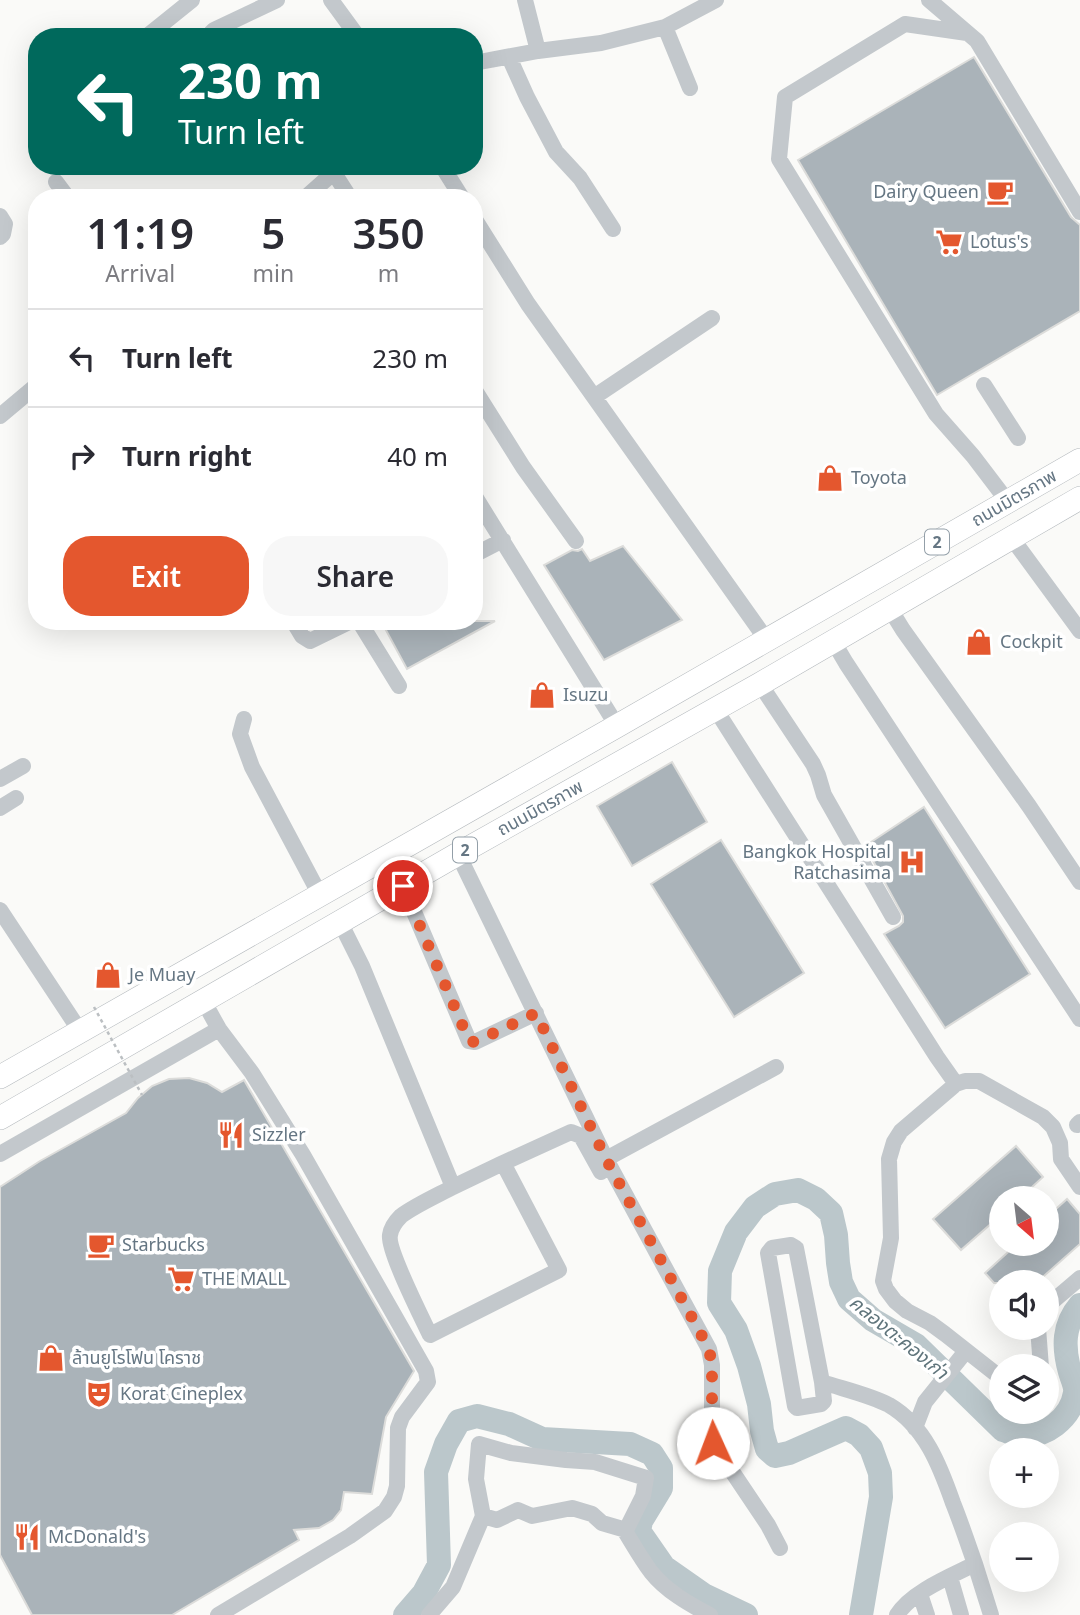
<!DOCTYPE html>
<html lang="en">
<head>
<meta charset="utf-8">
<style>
  :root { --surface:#fff; --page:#f7f7f7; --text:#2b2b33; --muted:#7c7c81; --line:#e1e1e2; --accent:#e4572e }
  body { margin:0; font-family:"Noto Sans","Noto Sans Thai",sans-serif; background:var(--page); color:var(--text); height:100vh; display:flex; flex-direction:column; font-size:26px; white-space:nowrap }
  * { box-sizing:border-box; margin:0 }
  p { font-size:23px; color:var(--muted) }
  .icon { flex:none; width:38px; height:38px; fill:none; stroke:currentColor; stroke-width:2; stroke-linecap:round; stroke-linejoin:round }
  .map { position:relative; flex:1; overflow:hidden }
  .sheet { position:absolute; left:28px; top:189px; width:455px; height:441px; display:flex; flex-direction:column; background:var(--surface); border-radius:28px; box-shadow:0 7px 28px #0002 }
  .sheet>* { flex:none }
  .banner { position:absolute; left:28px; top:28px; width:455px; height:147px; border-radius:28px; box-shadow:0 7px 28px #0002; background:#00695c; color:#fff; overflow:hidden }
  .needle { width:46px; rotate:152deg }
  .tools { position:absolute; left:989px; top:1186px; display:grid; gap:14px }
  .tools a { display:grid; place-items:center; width:70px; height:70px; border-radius:50%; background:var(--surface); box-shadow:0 7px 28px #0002; font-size:35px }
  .pin { position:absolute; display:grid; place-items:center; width:60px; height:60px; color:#fff; margin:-30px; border:4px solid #fff; border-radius:50%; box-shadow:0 2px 7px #0007 }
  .me { position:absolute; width:77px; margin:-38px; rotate:358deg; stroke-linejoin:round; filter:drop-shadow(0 0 5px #0008) }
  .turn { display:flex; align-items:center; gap:24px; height:147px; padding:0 35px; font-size:32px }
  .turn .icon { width:91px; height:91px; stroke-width:2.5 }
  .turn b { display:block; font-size:49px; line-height:60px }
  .eta { display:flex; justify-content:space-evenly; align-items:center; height:119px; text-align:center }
  .eta b { font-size:42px; font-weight:600; line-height:49px }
  .action { display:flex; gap:14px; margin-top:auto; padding:14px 35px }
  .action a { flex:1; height:80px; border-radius:28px; background:var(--accent); color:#fff; font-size:28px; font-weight:600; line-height:80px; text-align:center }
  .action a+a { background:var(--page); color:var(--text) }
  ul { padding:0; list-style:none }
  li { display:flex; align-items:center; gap:21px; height:98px; padding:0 35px; border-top:2px solid var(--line) }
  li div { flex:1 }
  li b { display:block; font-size:26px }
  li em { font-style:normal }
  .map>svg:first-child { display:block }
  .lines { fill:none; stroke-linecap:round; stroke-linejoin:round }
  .river { stroke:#bbc7cb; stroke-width:24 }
  .building { fill:#aab3b9; stroke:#dcdcda; stroke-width:2 }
  .highway-casing { stroke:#b4b9bd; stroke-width:24 }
  .minor { stroke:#c3c8cc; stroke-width:16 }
  .highway { stroke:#fff; stroke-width:23 }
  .path-bridge { stroke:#bbbfc2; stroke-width:2.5; stroke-dasharray:3.5 3.5; stroke-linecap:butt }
  .route { stroke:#e4572e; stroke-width:12; stroke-dasharray:0 21.6 }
  .labels { text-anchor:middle; stroke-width:7; stroke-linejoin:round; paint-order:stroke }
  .shield { fill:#fff; stroke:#939fa8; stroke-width:2 }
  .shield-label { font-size:16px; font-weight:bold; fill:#657683 }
  .poi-label { font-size:18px; fill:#657683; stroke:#fff; text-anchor:start }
  .street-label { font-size:18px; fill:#657683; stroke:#fff }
  .water-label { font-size:19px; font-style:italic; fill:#60757c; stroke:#fff }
</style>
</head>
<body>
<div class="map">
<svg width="1080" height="1615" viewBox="0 0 1080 1615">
  <rect width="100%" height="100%" fill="#fafaf8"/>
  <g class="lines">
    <path class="river" d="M 405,1615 L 424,1593 L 439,1565 L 436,1472 L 446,1444 L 459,1421 L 477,1416 L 509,1424 L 542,1439 L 630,1444 L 652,1454 L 661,1468 L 661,1488 L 641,1521 L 639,1531 L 664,1567 L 704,1595 L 746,1615
      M 861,1615 L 881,1497 L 880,1473 L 871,1448 L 859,1435 L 846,1428 L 789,1453 L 775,1456 L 767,1449 L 762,1431 L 759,1404 L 749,1366 L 736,1330 L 719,1303 L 720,1271 L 736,1232 L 755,1207 L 775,1194 L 798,1190 L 816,1199 L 831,1213 L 836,1235 L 838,1263 L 841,1282 L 849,1299 L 873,1320 L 916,1345 L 1003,1430 C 1008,1431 1014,1435 1019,1435 C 1045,1439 1071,1418 1075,1393 C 1076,1386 1072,1379 1070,1372 C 1063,1347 1063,1325 1080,1305"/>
  </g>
  <path class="building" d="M 974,57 L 1071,217 L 1080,225 L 1080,311 L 937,395 L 798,160 Z
    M 623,546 L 682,620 L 604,660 L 544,565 L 572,550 L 578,551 L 582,549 L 590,561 Z
    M 381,621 L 495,621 L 407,669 Z
    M 672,762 L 707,822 L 632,866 L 597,806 Z
    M 924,807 L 1030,974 L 945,1028 L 884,934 L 899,926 L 903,922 L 903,916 L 865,846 Z
    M 721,840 L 804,973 L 734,1017 L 651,884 Z
    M 189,1078 L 207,1083 L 222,1092 L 244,1080 L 414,1371 L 386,1417 L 372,1494 L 344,1492 L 341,1510 L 333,1520 L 319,1528 L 294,1530 L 299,1540 L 172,1615 L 32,1615 L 0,1555 L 0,1187 L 40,1161 L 126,1113 L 138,1098 L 152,1086 L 169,1079 Z
    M 1016,1146 L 1043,1177 L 1019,1199 L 1001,1199 L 1001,1215 L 961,1250 L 933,1219 Z
    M 1067,1199 L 1080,1214 L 1080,1244 L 1036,1283 L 994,1283 L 985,1273 L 1017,1244 L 1046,1244 L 1046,1218 Z"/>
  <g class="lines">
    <defs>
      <path id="highway" d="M 0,1077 L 617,726 L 1080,460
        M 0,1118 L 458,854 L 760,684 L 1080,498"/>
    </defs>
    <use href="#highway" class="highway-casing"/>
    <path class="minor" d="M 331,0 L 358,37
      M 525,0 L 538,51
      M 929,0 L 977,41 L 1080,212
      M 665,27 L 690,88
      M 967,33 L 905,24 L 785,97 L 779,159 L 936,414 L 973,456 L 1008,502
      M 146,37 L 192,0
      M 213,37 L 211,33 L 214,30 L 277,0
      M 509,57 L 527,97 L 556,152 L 580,178 L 613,229
      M 474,63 L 538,51 L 601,43 L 665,27 L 716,0
      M 442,166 L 462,198
      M 334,173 L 350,198
      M 56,182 L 68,198
      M 305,198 L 341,166
      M 0,216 L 5,224 L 3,234 L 0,237
      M 474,218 L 528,304 L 766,639
      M 984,385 L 1018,438
      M 474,389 L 523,467 L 576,541
      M 594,397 L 712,318
      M 0,416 L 37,385
      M 474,495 L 617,726
      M 1011,537 L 1080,631
      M 474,555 L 503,540
      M 890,609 L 903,630 L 1029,806 L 1080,882
      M 293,621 L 302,636 L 310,641 L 351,621
      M 359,621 L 399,686
      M 833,641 L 846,663 L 1080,1019
      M 760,684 L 813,764 L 818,775 L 824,795 L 893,917
      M 716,710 L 937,1057 L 956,1084
      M 244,719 L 240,734 L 252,767 L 320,895
      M 0,779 L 23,766
      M 0,808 L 16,798
      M 458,854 L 606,1159 L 709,1349 L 712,1365 L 712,1433 L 713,1443 L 768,1525 L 780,1548
      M 403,886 L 469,1041 L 475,1042 L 536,1013
      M 0,910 L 80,1031
      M 340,922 L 362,966 L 453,1187 L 503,1163 L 559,1270 L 430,1335 C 422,1318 387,1249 390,1235 C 391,1228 396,1221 401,1216 C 414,1206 438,1195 453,1187
      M 204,1002 L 219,1029 L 252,1073 L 303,1155 L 426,1371 L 428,1382 L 402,1417 L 398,1428 L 397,1486 L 394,1497 L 385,1511 L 350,1536 L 218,1615
      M 1077,1125 L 1080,1122
      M 0,1154 L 219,1029
      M 606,1159 L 776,1067
      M 503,1163 L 571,1132 L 581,1136 L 601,1172
      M 1046,1307 L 1080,1278
      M 1038,1328 L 1041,1367
      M 1001,1378 L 945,1334 L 930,1323 L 907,1311 L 895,1301 L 886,1289 L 883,1281 L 891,1238 L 889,1159 L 894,1142 L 901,1131 L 956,1084 L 965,1081 L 979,1081 L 1043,1117 L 1053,1127 L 1060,1143 L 1061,1159 L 1080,1187
      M 822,1382 L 824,1401 L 821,1404 L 797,1408 L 795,1406 L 768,1253 L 772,1248 L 791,1245 L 796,1248 L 822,1382 C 843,1389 870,1395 889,1405 C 925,1426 940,1466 953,1503 C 961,1523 968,1544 975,1564 C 951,1576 911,1592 897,1615
      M 915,1428 L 925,1402 L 966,1351
      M 483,1516 L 497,1520 L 518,1510 L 532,1516 L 572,1508 L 592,1514 L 602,1523 L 626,1530
      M 975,1564 L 991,1615
      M 950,1577 L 961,1615
      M 920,1594 L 927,1615
      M 429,1615 L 453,1587 L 483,1516 L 476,1479 L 479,1444 L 511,1453 L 566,1460 L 595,1462 L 646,1478 L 643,1496 L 626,1530 L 626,1533 C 634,1546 642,1560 651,1572 C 666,1591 689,1604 710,1615"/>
    <use href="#highway" class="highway"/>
    <path class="path-bridge" d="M 94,1007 L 142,1095"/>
  </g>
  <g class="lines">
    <path class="route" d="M 403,886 L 469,1041 L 475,1042 L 536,1013 L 606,1159 L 709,1349 L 712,1365 L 712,1433 L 713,1443"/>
  </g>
  <defs>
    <symbol id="cafe-bare" viewBox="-9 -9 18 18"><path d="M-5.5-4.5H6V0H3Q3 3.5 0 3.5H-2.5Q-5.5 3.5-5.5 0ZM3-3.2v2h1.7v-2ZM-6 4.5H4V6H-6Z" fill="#e4572e" stroke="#fff" stroke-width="2.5" paint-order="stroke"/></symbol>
    <symbol id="supermarket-bare" viewBox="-9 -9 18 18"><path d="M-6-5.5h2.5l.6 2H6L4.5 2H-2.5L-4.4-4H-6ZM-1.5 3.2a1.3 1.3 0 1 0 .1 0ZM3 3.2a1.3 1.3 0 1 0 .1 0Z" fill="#e4572e" stroke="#fff" stroke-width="2.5" paint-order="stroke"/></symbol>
    <symbol id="shop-bare" viewBox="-9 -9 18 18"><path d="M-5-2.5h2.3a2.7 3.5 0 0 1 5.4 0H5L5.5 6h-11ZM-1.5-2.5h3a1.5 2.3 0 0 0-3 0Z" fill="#e4572e" stroke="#fff" stroke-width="2.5" paint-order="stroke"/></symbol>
    <symbol id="hospital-bare" viewBox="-9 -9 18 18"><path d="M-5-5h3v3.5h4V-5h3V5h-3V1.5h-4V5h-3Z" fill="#e4572e" stroke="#fff" stroke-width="2.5" paint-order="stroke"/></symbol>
    <symbol id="restaurant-bare" viewBox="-9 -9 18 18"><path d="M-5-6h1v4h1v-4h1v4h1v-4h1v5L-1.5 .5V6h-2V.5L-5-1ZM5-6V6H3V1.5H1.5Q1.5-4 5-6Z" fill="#e4572e" stroke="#fff" stroke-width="2.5" paint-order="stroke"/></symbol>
    <symbol id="theatre-bare" viewBox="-9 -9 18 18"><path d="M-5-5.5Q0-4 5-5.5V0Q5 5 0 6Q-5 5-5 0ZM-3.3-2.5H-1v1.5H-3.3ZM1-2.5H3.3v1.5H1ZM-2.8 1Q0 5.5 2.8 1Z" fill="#e4572e" stroke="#fff" stroke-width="2.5" paint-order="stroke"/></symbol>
  </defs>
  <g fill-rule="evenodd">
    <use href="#cafe-bare" x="981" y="173" width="38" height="38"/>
    <use href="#supermarket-bare" x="930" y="223" width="38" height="38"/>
    <use href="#shop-bare" x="811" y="459" width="38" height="38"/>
    <use href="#shop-bare" x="960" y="623" width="38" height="38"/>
    <use href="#shop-bare" x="523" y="676" width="38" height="38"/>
    <use href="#hospital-bare" x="893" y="843" width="38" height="38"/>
    <use href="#shop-bare" x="89" y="956" width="38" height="38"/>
    <use href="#restaurant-bare" x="212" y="1116" width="38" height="38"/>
    <use href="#cafe-bare" x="82" y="1226" width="38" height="38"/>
    <use href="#supermarket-bare" x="162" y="1260" width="38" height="38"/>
    <use href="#shop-bare" x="32" y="1339" width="38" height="38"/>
    <use href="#theatre-bare" x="80" y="1375" width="38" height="38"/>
    <use href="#restaurant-bare" x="8" y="1518" width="38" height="38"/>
  </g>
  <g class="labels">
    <g class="shield">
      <rect x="925" y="529.5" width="24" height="25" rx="5"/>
      <rect x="453" y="837.5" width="24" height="25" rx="5"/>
    </g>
    <g class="shield-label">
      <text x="937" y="548">2</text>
      <text x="465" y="856">2</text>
    </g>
    <g class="poi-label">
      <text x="979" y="198" text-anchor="end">Dairy Queen</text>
      <text x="970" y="248">Lotus's</text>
      <text x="851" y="484">Toyota</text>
      <text x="1000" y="648">Cockpit</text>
      <text x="563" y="701">Isuzu</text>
      <text x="891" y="858" text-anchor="end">Bangkok Hospital<tspan x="891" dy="21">Ratchasima</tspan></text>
      <text x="129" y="981">Je Muay</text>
      <text x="252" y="1141">Sizzler</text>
      <text x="122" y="1251">Starbucks</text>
      <text x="202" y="1285">THE MALL</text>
      <text x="72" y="1364">ล้านยูโรโฟน โคราช</text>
      <text x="120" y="1400">Korat Cineplex</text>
      <text x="48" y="1543">McDonald's</text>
    </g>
    <g class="street-label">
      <text transform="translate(1014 498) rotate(-30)" y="6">ถนนมิตรภาพ</text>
      <text transform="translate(540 808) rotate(-29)" y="6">ถนนมิตรภาพ</text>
    </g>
    <g class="water-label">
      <text transform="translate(899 1337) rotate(39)" y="7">คลองตะคองเก่า</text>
    </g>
  </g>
</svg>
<div class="tools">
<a><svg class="needle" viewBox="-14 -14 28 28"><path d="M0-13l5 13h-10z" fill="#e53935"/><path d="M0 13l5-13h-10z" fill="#7c7c81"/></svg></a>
<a><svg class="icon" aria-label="sound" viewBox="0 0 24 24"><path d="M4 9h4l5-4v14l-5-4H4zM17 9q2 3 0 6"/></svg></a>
<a><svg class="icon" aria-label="layers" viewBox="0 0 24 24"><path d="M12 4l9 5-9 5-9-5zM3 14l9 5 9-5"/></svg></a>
<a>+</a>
<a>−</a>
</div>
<div class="pin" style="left:403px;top:886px;background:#d93025"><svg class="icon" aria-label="arrive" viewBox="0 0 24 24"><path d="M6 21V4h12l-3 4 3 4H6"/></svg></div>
<svg class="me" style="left:713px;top:1443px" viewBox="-20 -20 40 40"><circle r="19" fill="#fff"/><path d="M0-13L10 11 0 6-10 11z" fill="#e4572e"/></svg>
<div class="banner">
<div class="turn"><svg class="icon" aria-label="left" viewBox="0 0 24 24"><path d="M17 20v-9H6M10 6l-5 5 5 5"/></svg><div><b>230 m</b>Turn left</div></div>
</div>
<section class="sheet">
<div class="eta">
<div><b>11:19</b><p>Arrival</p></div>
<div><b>5</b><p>min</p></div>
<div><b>350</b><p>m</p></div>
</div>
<ul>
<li><svg class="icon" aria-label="left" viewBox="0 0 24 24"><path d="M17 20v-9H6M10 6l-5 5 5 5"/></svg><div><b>Turn left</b></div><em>230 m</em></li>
<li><svg class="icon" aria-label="right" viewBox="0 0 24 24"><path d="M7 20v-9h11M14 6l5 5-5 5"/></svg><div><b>Turn right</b></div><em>40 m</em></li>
</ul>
<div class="action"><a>Exit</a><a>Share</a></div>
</section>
</div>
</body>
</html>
